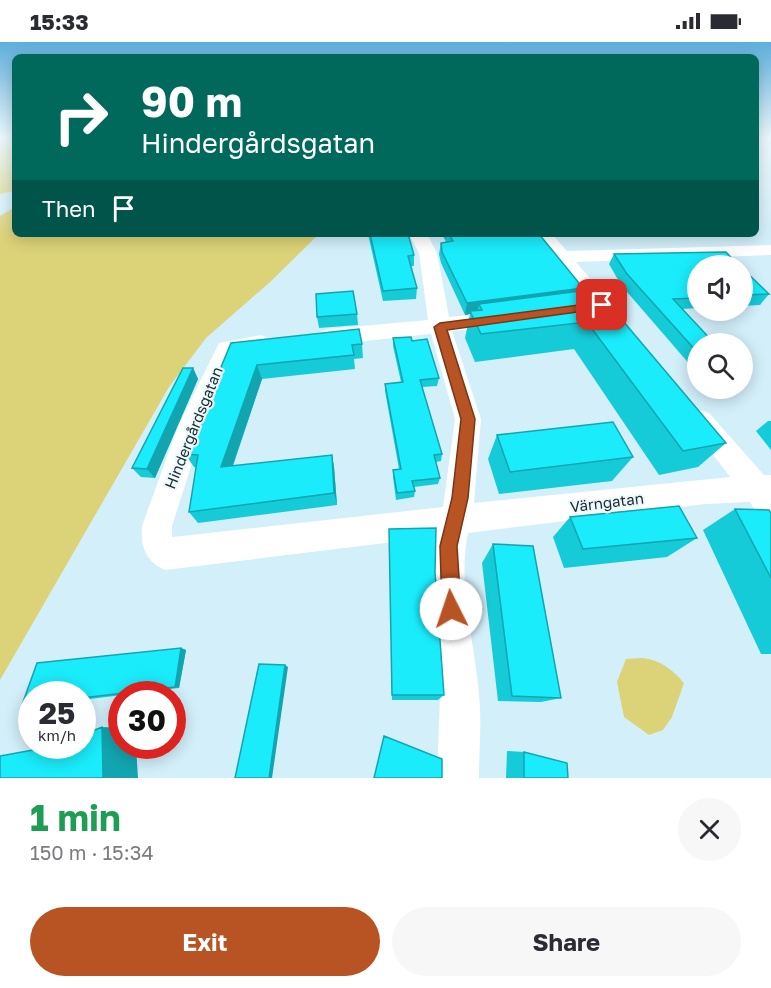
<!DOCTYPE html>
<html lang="en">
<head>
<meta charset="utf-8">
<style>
  :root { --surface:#fff; --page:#f7f7f7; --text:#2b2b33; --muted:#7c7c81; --accent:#b85324 }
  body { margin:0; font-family:"Golos Text",sans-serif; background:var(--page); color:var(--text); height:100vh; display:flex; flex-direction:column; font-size:22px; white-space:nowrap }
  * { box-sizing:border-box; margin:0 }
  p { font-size:20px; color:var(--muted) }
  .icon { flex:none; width:33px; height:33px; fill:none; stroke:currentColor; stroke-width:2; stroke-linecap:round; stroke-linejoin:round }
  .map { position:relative; height:736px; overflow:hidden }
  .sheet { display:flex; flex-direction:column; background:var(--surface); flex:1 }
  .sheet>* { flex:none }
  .guide { position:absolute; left:12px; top:12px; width:747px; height:183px; border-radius:9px; box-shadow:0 3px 15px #0003; background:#00695c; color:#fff; overflow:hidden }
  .buttons { position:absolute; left:687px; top:213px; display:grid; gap:12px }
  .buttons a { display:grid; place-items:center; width:66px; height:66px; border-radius:50%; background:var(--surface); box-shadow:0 3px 15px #0003; font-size:30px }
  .speed { position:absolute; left:18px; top:639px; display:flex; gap:12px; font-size:30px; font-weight:700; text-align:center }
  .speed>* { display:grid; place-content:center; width:78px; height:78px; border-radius:50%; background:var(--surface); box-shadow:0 3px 15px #0003; line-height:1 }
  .speed small { font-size:15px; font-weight:400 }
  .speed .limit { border:9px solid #d22; background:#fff; color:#111 }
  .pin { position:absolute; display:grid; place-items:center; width:51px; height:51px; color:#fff; margin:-26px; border-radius:12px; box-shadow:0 3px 9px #0006 }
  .me { position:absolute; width:66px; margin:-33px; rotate:356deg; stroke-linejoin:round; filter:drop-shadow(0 0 4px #0008) }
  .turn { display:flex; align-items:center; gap:21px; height:126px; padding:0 30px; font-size:27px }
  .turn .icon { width:78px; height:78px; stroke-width:2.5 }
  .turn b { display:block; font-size:42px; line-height:51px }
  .then { display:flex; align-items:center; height:57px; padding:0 30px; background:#0003; gap:12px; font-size:22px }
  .round { display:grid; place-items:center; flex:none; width:63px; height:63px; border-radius:32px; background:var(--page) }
  .headline { display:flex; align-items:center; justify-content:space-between; height:102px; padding:0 30px }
  h1 { font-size:36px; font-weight:700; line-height:45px; color:#1e9e55 }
  .action { display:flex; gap:12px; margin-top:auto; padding:12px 30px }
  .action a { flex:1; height:69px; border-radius:36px; background:var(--accent); color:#fff; font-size:24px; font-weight:700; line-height:69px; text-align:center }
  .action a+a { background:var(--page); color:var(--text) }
  .status { display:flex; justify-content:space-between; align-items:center; height:42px; padding:0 30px; background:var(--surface); direction:ltr }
  .status svg { height:16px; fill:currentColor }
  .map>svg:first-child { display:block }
  .green { fill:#dcd277 }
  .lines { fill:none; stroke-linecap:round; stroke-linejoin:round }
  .street { fill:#fff; fill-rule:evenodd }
  .wall { fill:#16cbd8 }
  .shaded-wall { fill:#12a5b0 }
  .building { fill:#1aecfb; stroke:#12a5b0; stroke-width:1.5 }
  .route { fill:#b85324; stroke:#783617; stroke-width:1.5 }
  .labels { text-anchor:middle; stroke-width:4.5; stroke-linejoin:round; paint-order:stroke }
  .street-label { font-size:15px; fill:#182b32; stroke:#eff9fc }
</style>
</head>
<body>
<div class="status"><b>15:33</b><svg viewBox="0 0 49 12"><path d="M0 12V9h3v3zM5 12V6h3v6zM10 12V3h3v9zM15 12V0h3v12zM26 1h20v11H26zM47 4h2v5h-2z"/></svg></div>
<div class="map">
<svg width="771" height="736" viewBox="0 0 771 736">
  <rect width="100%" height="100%" fill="#d2effa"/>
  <path class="green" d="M 0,96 L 15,96 L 15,149 L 0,152 Z
    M 15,165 L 15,192 L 319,192 L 269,241 L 206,296 L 169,345 L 0,638 L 0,174 Z
    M 642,616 C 660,618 672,627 684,641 L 672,675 L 663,688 L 649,693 L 624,675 L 617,640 L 626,617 Z"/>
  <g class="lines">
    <path class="street" d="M 409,192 L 427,192 L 437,211 L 449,275 L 503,270 L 510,272 L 514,277 L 510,282 L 503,284 L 452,289 L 481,377 L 474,461 L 730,435 L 687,378 L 691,371 L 700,368 L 709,371 L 764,433 L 771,433 L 771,481 L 760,477 L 750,460 L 705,462 L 468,491 C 457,543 475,600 479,653 C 482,680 479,708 479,736 L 437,736 L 440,654 L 432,546 L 435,495 L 165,528 C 146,520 140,504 142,484 L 178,384 L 219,301 L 261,293 L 269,296 L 272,301 L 269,306 L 235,313 L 204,384 L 172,484 L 172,495 L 443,465 L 455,377 L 431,292 L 328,303 L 320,300 L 317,295 L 320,290 L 328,287 L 428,278 L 419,211 Z
      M 534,192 L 552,192 L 567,209 L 771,203 L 771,213 L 576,220 L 621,273 L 617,278 L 610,280 L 603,278 Z"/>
  </g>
  <path class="wall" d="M 368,192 L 408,192 L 414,213 L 414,224 L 411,224 L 417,246 L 416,257 L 383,259 Z
    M 442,192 L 539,192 L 582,248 L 726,401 L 698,425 L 659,433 L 574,307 L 475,320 L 465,296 L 470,272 L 465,273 L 441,221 L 439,212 L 441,201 L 446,200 Z
    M 614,212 L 698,224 L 698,266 L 682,267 L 698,302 L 698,332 L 621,243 L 609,222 Z
    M 742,226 L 769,252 L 760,263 L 742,264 Z
    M 357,272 L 358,283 L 319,286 L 317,275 Z
    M 393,296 L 412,299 L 439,336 L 437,344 L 422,345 L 442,412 L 441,419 L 436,420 L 440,436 L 438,442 L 414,445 L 415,449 L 414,455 L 396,458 L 393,435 L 393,428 L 399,427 L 385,349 L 385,342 L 401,340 L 393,304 Z
    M 231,301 L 362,302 L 363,316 L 354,317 L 355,327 L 262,337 L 233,424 L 332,413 L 334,425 L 337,463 L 198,481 L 189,470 L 196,425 L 194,425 L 185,412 Z
    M 193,326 L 198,337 L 155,436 L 141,435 L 132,426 Z
    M 768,379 L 771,379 L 771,408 L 756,389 Z
    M 497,393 L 633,415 L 612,439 L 499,452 L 488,417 Z
    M 735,467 L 771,471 L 771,612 L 761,612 L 703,488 Z
    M 570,475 L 697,496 L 667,515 L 564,526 L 553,495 Z
    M 389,487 L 444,653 L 438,658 L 392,658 Z
    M 493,502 L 561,656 L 541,660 L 498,659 L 482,521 Z
    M 181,606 L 186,608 L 179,646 L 122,652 L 122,653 L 82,658 L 82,652 L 32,652 L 32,664 L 22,663 L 37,621 Z
    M 507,709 L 524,710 L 568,736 L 506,736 Z"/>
  <path class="shaded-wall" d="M 583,246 L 578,257 L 482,268 L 479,262 L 477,271 L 470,269 L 470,272 L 465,273 L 467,261 Z
    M 257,323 L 262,337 L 228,437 L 221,425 Z
    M 193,326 L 198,337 L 155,436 L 147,427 Z
    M 332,413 L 334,425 L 337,463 L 334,451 Z
    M 181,606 L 186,608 L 179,646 L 175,645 Z
    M 285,623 L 288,625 L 272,736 L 269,736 Z
    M 102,685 L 122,686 L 122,704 L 136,704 L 138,736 L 103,736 Z"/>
  <path class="building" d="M 370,192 L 408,192 L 414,213 L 408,214 L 417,246 L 383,249 Z
    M 449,192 L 539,192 L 583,246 L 467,261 L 442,210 L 441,201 L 453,199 Z
    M 726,210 L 739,224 L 698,224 L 698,256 L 673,257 L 715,302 L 698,302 L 698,311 L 627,232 L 614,212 Z
    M 742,226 L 769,252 L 742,253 Z
    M 596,247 L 726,401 L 683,409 L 587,280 L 481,292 L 470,269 L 482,268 L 479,262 Z
    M 353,249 L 357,272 L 317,275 L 316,252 Z
    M 359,287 L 362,302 L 352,303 L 354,313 L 257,323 L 221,425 L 332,413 L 334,451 L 189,470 L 198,413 L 185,412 L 231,301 Z
    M 411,295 L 412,299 L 427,297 L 439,336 L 420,338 L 442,412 L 434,413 L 440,436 L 412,439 L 415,449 L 397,451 L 393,428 L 401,427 L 385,342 L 403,340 L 393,296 Z
    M 183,326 L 193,326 L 147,427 L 132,426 Z
    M 613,380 L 633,415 L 510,430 L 497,393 Z
    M 679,464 L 697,496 L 583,507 L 570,475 Z
    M 735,467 L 769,468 L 771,471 L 771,536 Z
    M 436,486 L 435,530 L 444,653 L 392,653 L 389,487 Z
    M 493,502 L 533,504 L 561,656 L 512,654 Z
    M 181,606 L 175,645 L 82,656 L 82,652 L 32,652 L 32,662 L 22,663 L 37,621 Z
    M 259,622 L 285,623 L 269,736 L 235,736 Z
    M 102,685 L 103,736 L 0,736 L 0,714 L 44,706 L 52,704 L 82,704 L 82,693 Z
    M 384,694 L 442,717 L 442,736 L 374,736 Z
    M 524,710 L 567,721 L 568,736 L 524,736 Z"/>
  <linearGradient id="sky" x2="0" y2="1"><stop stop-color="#5dafdc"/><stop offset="0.48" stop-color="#ebf8fd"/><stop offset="1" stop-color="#ebf8fd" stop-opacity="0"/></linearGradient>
  <rect width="771" height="199" fill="url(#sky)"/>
  <path class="route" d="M 602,260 L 606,261 L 606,266 L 447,288 L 475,377 L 468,456 L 457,504 L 461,567 L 458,574 L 451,577 L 445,574 L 442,567 L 440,504 L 452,456 L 461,377 L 434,285 L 440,281 Z"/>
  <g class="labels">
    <g class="street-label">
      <text transform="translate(194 386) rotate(-68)" y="5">Hindergårdsgatan</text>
      <text transform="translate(607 461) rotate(-7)" y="5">Värngatan</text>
    </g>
  </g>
</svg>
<div class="buttons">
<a><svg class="icon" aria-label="sound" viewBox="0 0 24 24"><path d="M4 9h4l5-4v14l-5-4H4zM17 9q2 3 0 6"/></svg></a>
<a><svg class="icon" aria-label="search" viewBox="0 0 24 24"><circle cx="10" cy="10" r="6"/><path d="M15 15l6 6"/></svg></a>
</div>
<div class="speed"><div>25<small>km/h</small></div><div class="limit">30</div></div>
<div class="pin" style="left:602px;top:263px;background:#d93025"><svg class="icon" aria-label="arrive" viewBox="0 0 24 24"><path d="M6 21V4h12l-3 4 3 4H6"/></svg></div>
<svg class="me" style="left:451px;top:567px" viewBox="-20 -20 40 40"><circle r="19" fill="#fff"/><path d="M0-13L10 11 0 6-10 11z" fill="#b85324"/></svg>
<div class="guide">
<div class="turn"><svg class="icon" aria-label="right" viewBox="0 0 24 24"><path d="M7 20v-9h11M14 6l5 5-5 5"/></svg><div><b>90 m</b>Hindergårdsgatan</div></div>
<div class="then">Then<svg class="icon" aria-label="arrive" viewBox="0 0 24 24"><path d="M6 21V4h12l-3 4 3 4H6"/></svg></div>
</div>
</div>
<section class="sheet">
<div class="headline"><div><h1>1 min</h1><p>150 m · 15:34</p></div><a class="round"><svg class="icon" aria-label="close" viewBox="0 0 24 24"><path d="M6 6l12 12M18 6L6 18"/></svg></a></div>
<div class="action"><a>Exit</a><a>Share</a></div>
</section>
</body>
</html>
